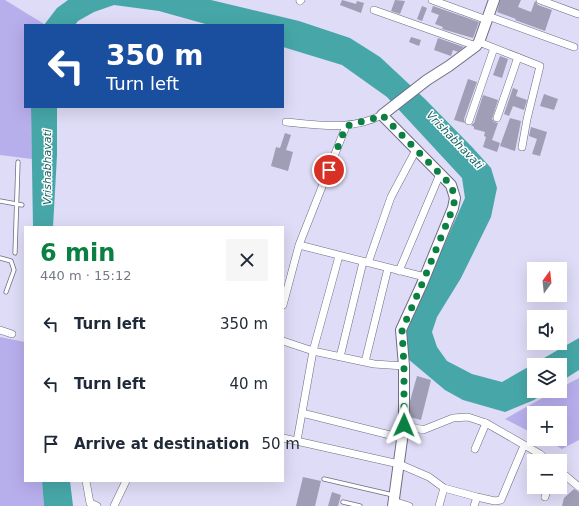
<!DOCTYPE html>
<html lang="en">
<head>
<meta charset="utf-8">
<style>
  :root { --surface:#fff; --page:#f6f6f7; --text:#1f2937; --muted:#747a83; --accent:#0b8043 }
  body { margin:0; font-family:"DejaVu Sans",sans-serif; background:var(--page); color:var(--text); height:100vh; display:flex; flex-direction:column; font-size:15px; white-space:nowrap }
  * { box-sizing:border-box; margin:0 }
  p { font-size:13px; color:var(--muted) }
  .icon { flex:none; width:22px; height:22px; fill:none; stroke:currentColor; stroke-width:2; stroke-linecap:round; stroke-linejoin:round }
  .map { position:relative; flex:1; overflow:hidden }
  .sheet { position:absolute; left:24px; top:226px; width:260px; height:256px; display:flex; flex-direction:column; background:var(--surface); border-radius:0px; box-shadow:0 4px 16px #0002 }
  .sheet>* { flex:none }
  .banner { position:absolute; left:24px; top:24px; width:260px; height:84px; border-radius:0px; box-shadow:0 4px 16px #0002; background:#1a4fa0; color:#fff; overflow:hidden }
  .needle { width:26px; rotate:15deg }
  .tools { position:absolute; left:527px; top:262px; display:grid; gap:8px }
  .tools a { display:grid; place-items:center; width:40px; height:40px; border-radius:0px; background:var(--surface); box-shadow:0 4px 16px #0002; font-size:20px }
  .pin { position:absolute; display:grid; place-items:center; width:34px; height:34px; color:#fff; margin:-17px; border:2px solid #fff; border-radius:50%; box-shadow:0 1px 4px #0007 }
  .me { position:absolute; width:44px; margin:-22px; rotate:1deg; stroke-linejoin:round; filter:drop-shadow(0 0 3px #0008) }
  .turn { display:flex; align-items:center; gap:14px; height:84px; padding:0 16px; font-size:18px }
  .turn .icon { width:52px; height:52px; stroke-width:2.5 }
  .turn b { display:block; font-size:28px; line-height:34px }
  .round { display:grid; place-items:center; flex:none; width:42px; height:42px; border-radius:0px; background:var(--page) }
  .head { display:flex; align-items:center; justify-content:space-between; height:68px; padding:0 16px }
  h1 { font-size:24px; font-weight:800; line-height:30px; color:var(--accent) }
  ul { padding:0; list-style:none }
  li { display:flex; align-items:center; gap:12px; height:60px; padding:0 16px }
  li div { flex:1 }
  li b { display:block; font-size:15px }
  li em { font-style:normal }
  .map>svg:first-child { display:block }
  .green { fill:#b7aeec }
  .water { fill:#47a7a8 }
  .building { fill:#a09eb6 }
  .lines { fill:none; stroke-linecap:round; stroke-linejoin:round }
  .lane-casing { stroke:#6f6c83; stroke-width:5 }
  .street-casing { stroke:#6f6c83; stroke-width:8 }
  .secondary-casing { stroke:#6f6c83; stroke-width:12 }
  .lane { stroke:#fff; stroke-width:3.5 }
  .street { stroke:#fff; stroke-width:7 }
  .secondary { stroke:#fff; stroke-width:10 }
  .route { stroke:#0b8043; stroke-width:7; stroke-dasharray:0 12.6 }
  .labels { text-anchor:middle; stroke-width:3; stroke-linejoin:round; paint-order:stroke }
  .water-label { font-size:11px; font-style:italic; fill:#126363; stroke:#fff }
</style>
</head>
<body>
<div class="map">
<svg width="579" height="506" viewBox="0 0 579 506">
  <rect width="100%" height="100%" fill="#dedcf6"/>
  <path class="green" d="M 0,0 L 5,0 L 44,24 L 25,25 L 25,107 L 31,107 L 32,159 L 0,155 Z
    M 0,337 L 25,342 L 25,481 L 42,481 L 44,506 L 0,506 Z
    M 579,378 L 579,440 L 562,449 L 543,439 L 560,439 L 560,413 L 534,413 L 534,434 L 505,419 L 555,391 L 560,391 L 560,388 Z"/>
  <path class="water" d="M 68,0 L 211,0 L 299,21 L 350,38 L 380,57 L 425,99 L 472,147 L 491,168 L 497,188 L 491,217 L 461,278 L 437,317 L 432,332 L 437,347 L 447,361 L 472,374 L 502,382 L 579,338 L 579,370 L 560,382 L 560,365 L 534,365 L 534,391 L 547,391 L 534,400 L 505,412 L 463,400 L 445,390 L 408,359 L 405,332 L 465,198 L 462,178 L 387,97 L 342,65 L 283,47 L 283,25 L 209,25 L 159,11 L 114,5 L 94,12 L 78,21 L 75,25 L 44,25 L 57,8 Z
    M 31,107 L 57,107 L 57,155 L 53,227 L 33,227 Z
    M 42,481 L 70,481 L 73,506 L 44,506 Z"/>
  <path class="building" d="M 342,0 L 356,4 L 357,1 L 364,3 L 361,13 L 340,5 Z
    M 395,0 L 405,1 L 400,14 L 391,11 Z
    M 500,0 L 521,0 L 518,7 L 531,12 L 535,1 L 538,5 L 552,10 L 545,31 L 515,20 L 516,19 L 497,12 Z
    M 422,6 L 427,8 L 422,21 L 417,19 Z
    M 433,6 L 479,22 L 473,38 L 442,29 L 443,27 L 435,24 L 439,15 L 431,12 Z
    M 411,37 L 421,40 L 419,46 L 409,42 Z
    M 438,38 L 464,47 L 458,52 L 453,50 L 451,56 L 434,50 Z
    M 500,56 L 508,59 L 502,78 L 493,75 Z
    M 468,79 L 477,82 L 464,119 L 465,123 L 454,120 Z
    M 513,88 L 518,90 L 516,96 L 527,100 L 524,110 L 513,106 L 509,116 L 504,114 Z
    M 544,94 L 558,99 L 554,110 L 540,106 Z
    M 483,95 L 498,100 L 492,119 L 494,122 L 498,123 L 492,140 L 500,143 L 497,152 L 483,147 L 486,137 L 484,136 L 485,132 L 474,129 L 474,127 L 471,125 L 474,123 Z
    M 510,118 L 521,121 L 515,151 L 500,146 Z
    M 531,127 L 547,132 L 540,156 L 532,154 L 537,139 L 529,136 Z
    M 285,133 L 291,135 L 286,150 L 293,152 L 288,171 L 271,166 L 276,147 L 280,148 Z
    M 417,376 L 431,380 L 421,420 L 410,417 L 410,401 Z
    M 303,477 L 321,481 L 315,506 L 296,506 Z
    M 574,489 L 579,492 L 579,506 L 562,506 L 564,498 Z
    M 332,492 L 341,495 L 338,506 L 328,506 Z"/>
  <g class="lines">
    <defs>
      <path id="lane" d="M 0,201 L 22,205
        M 15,253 L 18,162
        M 0,258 L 11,261 L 14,270 L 6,292
        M 324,479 L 393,495
        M 343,502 L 360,506"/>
      <path id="street" d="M 432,0 L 487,20
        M 540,0 L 578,14
        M 300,1 L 301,0
        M 374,10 L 476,46
        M 488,16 L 574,47
        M 479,42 L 540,66 L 527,119 L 522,147
        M 497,118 L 518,57
        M 469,121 L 494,48
        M 286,122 C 319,125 351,131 382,115
        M 299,245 L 346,126
        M 339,256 L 313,351 L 374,364 L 404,366
        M 368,263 L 391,197 L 416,150
        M 399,271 L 440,174
        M 283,305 L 299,245 L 425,277
        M 0,330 L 12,334
        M 283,341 L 313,351 L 297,441
        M 340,357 L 363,262
        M 365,362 L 388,268
        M 302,413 L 402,438
        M 404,425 L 423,430 L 453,418 L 468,417 L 486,423 L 540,454 L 548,461
        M 283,438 L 399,464 L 429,477 L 444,488
        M 475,449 L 486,423
        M 560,471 L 579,487
        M 86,481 L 90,503 L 97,506
        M 477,497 L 495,501 L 501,500 L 522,450
        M 545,497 L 548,487
        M 393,501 L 409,506
        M 114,506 L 126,481
        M 439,506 L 444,488 L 477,497 L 474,506"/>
      <path id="secondary" d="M 393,506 L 404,425 L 404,366 L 401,330 L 422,284 L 453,208 L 455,198 L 451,185 L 382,115 L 427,80 L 449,66 L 476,46 L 479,42 L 494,0"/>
    </defs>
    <use href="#lane" class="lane-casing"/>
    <use href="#street" class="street-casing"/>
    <use href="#secondary" class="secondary-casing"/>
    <use href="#lane" class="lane"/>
    <use href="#street" class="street"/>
    <use href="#secondary" class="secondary"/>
  </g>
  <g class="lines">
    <path class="route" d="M 329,170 L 346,126 L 375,118 L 382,115 L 451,185 L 455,198 L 453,208 L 422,284 L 402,330 L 404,366 L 404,425"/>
  </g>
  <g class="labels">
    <g class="water-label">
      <text transform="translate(455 140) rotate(46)" y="4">Vrishabhavati</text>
      <text transform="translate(47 167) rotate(-90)" y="4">Vrishabhavati</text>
    </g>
  </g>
</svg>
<div class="tools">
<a><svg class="needle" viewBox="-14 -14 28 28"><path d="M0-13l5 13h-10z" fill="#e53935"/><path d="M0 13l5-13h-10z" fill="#747a83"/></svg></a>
<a><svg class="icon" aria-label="sound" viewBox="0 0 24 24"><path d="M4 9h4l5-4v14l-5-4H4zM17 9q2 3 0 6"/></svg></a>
<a><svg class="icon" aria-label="layers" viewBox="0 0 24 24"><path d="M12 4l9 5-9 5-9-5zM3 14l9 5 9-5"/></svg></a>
<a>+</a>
<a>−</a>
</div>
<div class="pin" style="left:329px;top:170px;background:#d93025"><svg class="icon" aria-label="arrive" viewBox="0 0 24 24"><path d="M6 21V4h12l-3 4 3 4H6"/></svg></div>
<svg class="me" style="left:404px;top:425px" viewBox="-20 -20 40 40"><path d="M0-17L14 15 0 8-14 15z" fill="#0b8043" stroke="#fff" stroke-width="4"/></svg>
<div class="banner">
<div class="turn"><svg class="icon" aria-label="left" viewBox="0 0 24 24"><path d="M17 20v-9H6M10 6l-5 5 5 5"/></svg><div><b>350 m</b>Turn left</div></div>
</div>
<section class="sheet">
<div class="head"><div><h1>6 min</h1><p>440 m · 15:12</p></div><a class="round"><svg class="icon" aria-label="close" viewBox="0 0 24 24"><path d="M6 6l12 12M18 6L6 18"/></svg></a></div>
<ul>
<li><svg class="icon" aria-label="left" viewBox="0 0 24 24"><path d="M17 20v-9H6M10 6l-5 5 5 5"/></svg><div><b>Turn left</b></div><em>350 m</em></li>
<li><svg class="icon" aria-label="left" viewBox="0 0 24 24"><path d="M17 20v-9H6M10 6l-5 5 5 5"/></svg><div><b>Turn left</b></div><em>40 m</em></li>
<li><svg class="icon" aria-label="arrive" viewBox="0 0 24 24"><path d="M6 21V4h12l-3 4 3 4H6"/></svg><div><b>Arrive at destination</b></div><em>50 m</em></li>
</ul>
</section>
</div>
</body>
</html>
